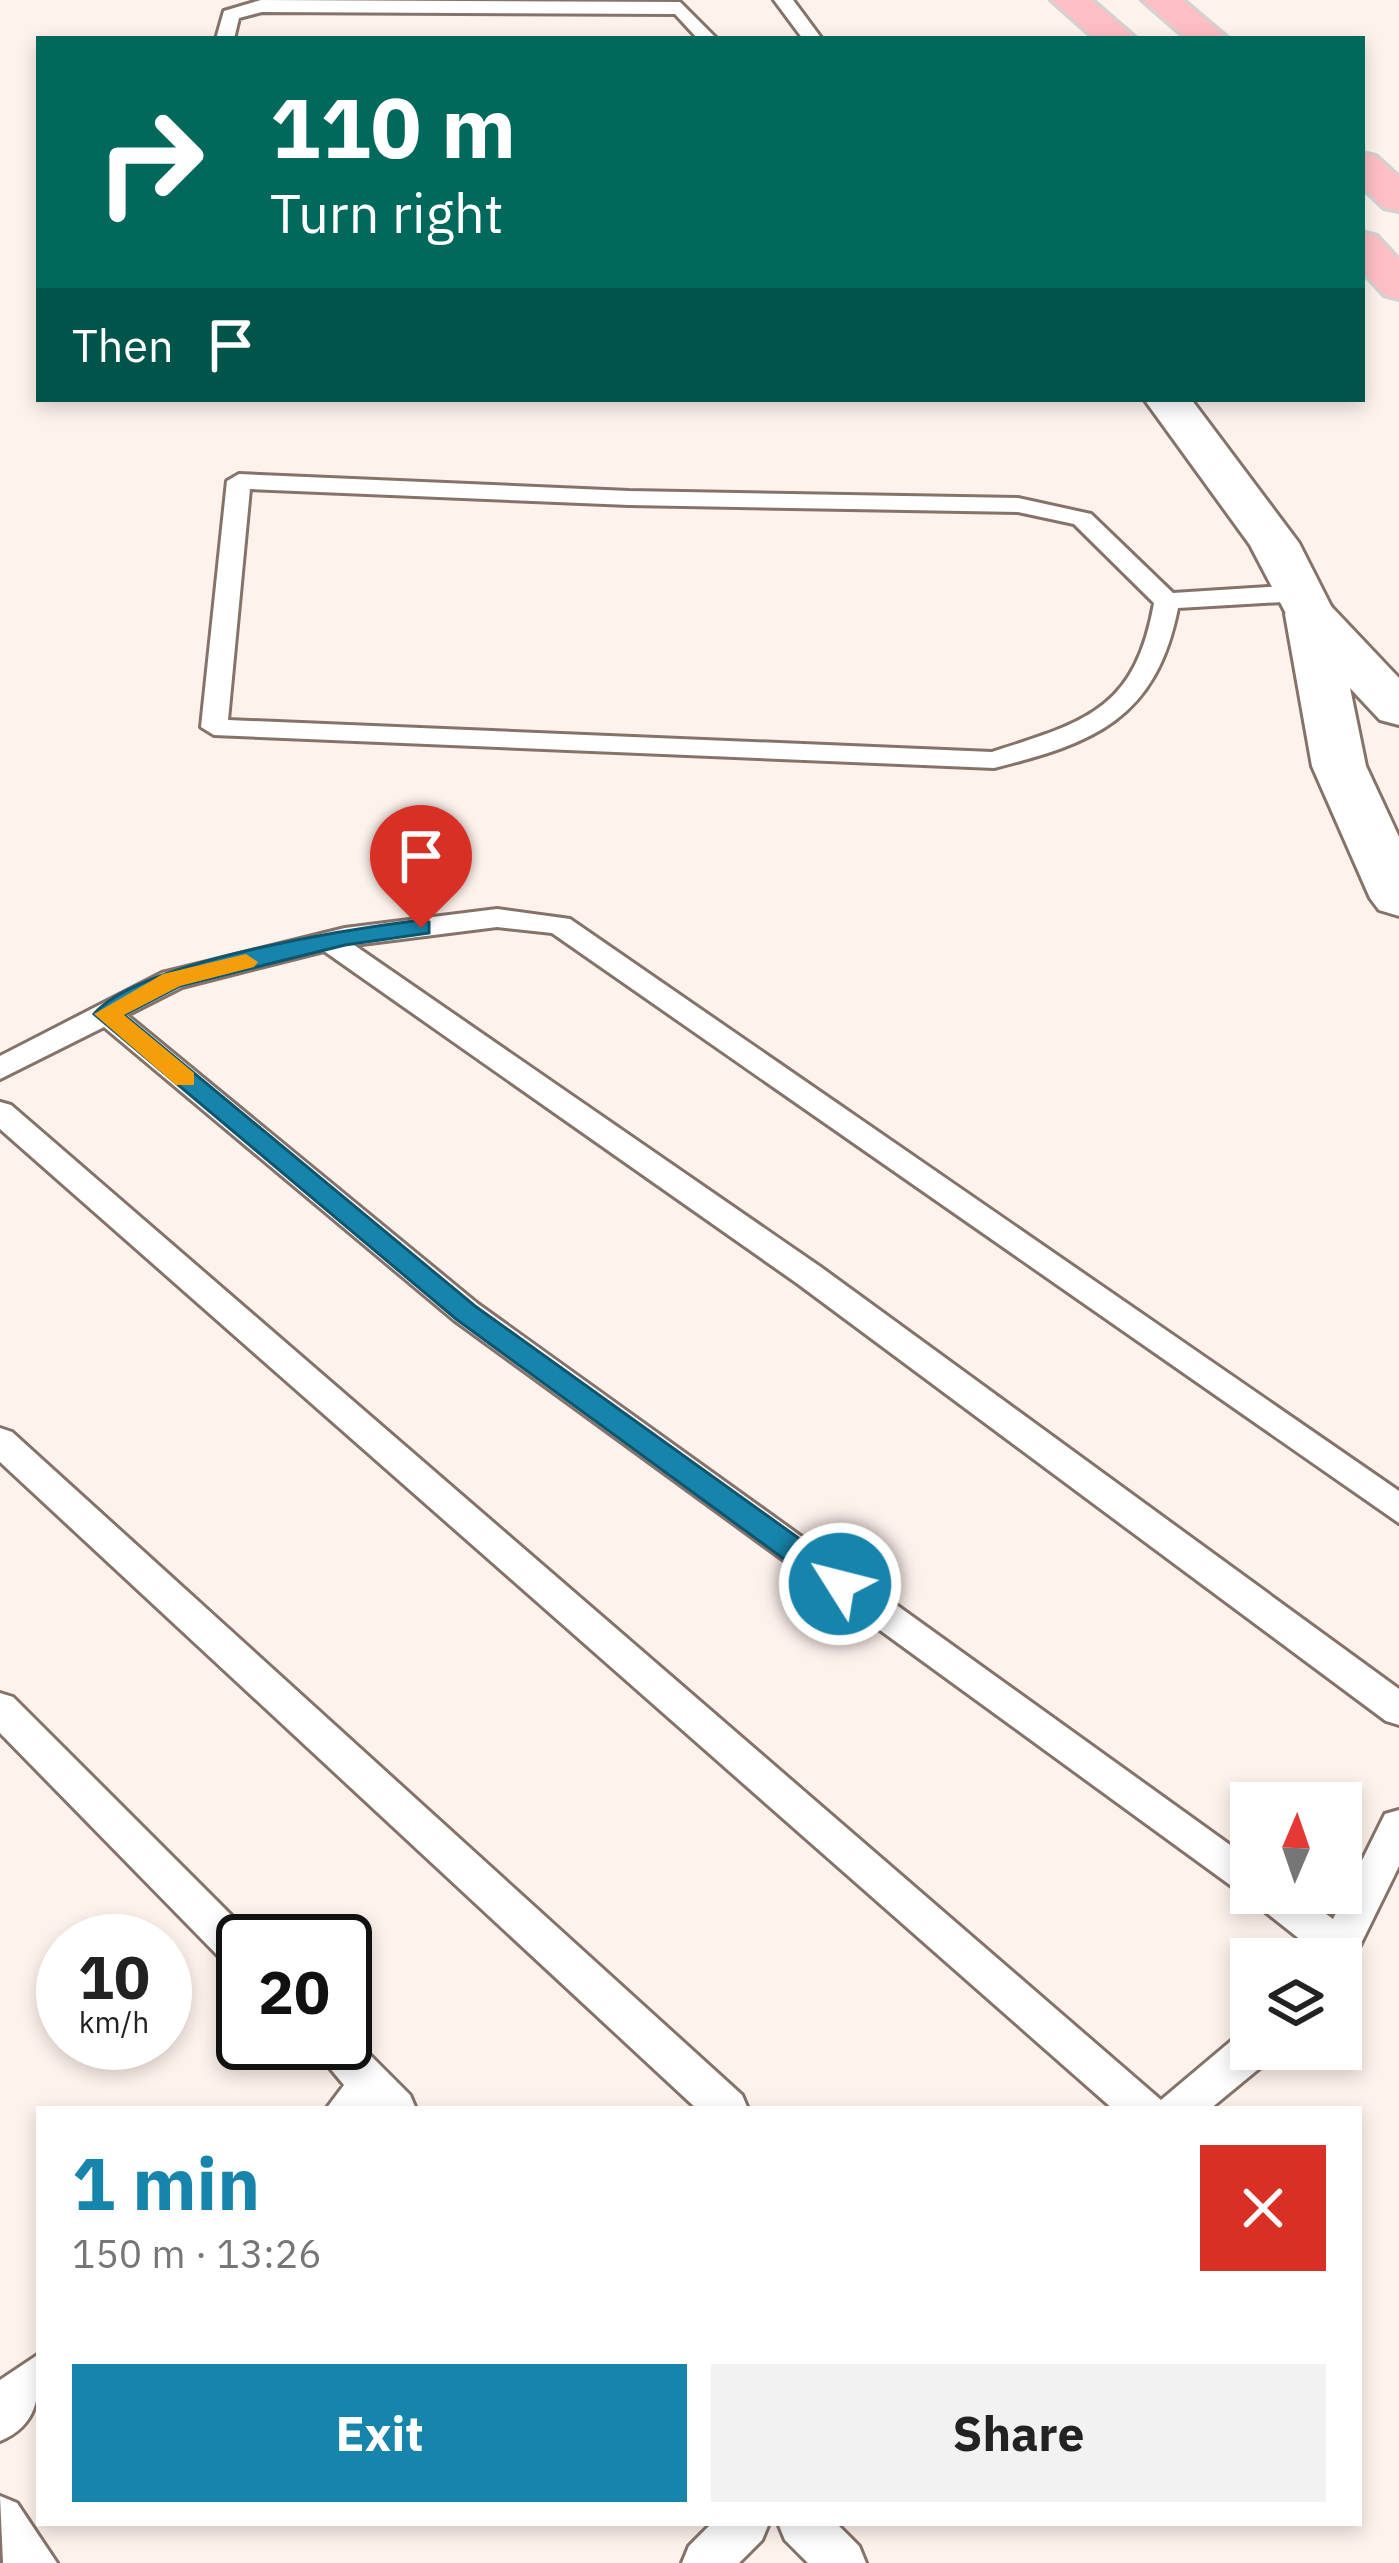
<!DOCTYPE html>
<html lang="en">
<head>
<meta charset="utf-8">
<style>
  :root { --surface:#fff; --page:#f2f2f2; --text:#222; --muted:#767676; --accent:#1684ab }
  body { margin:0; font-family:"IBM Plex Sans",sans-serif; background:var(--page); color:var(--text); height:100vh; display:flex; flex-direction:column; font-size:45px; white-space:nowrap }
  * { box-sizing:border-box; margin:0 }
  p { font-size:39px; color:var(--muted) }
  .icon { flex:none; width:66px; height:66px; fill:none; stroke:currentColor; stroke-width:2; stroke-linecap:round; stroke-linejoin:round }
  .map { position:relative; flex:1; overflow:hidden }
  .sheet { position:absolute; left:36px; top:2106px; width:1326px; height:420px; display:flex; flex-direction:column; background:var(--surface); border-radius:0px; box-shadow:0 6px 18px #0003 }
  .sheet>* { flex:none }
  .guide { position:absolute; left:36px; top:36px; width:1329px; height:366px; border-radius:0px; box-shadow:0 6px 18px #0003; background:#00695c; color:#fff; overflow:hidden }
  .needle { width:78px; rotate:2deg }
  .buttons { position:absolute; left:1230px; top:1782px; display:grid; gap:24px }
  .buttons a { display:grid; place-items:center; width:132px; height:132px; border-radius:0px; background:var(--surface); box-shadow:0 6px 18px #0003; font-size:60px }
  .speed { position:absolute; left:36px; top:1914px; display:flex; gap:24px; font-size:60px; font-weight:700; text-align:center }
  .speed>* { display:grid; place-content:center; width:156px; height:156px; border-radius:50%; background:var(--surface); box-shadow:0 6px 18px #0003; line-height:1 }
  .speed small { font-size:30px; font-weight:400 }
  .speed .limit { border:6px solid #111; border-radius:18px; background:#fff; color:#111 }
  .pin { position:absolute; display:grid; place-items:center; width:102px; height:102px; color:#fff; margin:-123px -51px; border-radius:50% 50% 50% 0; rotate:-45deg; box-shadow:0 0 12px #0007 }
  .pin .icon { rotate:45deg }
  .me { position:absolute; width:132px; margin:-66px; rotate:306deg; stroke-linejoin:round; filter:drop-shadow(0 0 9px #0008) }
  .turn { display:flex; align-items:center; gap:42px; height:252px; padding:0 36px; font-size:54px }
  .turn .icon { width:156px; height:156px; stroke-width:2.5 }
  .turn b { display:block; font-size:84px; line-height:102px }
  .then { display:flex; align-items:center; height:114px; padding:0 36px; background:#0003; gap:24px; font-size:45px }
  .round { display:grid; place-items:center; flex:none; width:126px; height:126px; border-radius:0px; background:var(--page) }
  .head { display:flex; align-items:center; justify-content:space-between; height:204px; padding:0 36px }
  h1 { font-size:72px; font-weight:800; line-height:90px; color:var(--accent) }
  .button { display:flex; gap:24px; margin-top:auto; padding:24px 36px }
  .button a { flex:1; height:138px; border-radius:0px; background:var(--accent); color:#fff; font-size:48px; font-weight:800; line-height:138px; text-align:center }
  .button a+a { background:var(--page); color:var(--text) }
  .map>svg:first-child { display:block }
  .lines { fill:none; stroke-linecap:round; stroke-linejoin:round }
  .service-casing { stroke:#85736a; stroke-width:6 }
  .minor-casing { stroke:#85736a; stroke-width:6 }
  .tertiary-casing { stroke:#85736a; stroke-width:6 }
  .motorway-casing { stroke:#d4d2d1; stroke-width:6 }
  .service { fill:#fff; fill-rule:evenodd }
  .minor { fill:#fff; fill-rule:evenodd }
  .tertiary { fill:#fff; fill-rule:evenodd }
  .motorway { fill:#febec5; fill-rule:evenodd }
  .route { fill:#1684ab; stroke:#0e566f; stroke-width:3 }
  .slow { fill:#f59e0b }
</style>
</head>
<body>
<div class="map">
<svg width="1399" height="2563" viewBox="0 0 1399 2563">
  <rect width="100%" height="100%" fill="#fef2ec"/>
  <g class="lines">
    <defs>
      <path id="service" d="M 261,0 L 680,2 L 717,39 L 698,39 L 675,14 L 262,12 L 239,18 L 234,39 L 216,39 L 224,11 Z
        M 774,0 L 793,0 L 822,39 L 803,39 Z
        M 239,474 L 629,491 L 1018,498 L 1091,514 L 1173,593 L 1300,585 L 1313,593 L 1300,601 L 1178,608 C 1156,719 1094,743 994,768 L 214,735 L 201,727 L 227,481 ZM 250,489 L 629,505 L 1018,512 L 1074,524 L 1154,603 C 1135,711 1084,722 992,752 L 228,720 Z
        M 497,909 L 570,919 L 1399,1491 L 1399,1523 L 552,933 L 497,927 L 354,945 L 822,1268 L 1399,1689 L 1399,1725 L 1386,1721 L 798,1284 L 324,951 L 182,987 L 127,1015 L 478,1304 L 1251,1860 L 1251,1893 L 1297,1893 L 1333,1919 L 1385,1814 L 1399,1810 L 1399,1866 L 1347,1972 L 1341,1974 L 1341,1959 L 1313,1959 L 1316,1952 L 1248,1898 L 454,1320 L 104,1027 L 0,1079 L 0,1056 L 162,973 L 345,928 Z
        M 0,1102 L 11,1105 L 1161,2100 L 1237,2036 L 1251,2031 L 1251,2049 L 1273,2049 L 1267,2062 L 1210,2109 L 1113,2109 L 0,1129 Z
        M 0,1428 L 12,1432 L 742,2095 L 748,2109 L 697,2109 L 0,1462 Z
        M 0,1693 L 13,1697 L 257,1941 L 243,1941 L 243,1972 L 229,1967 L 0,1733 Z
        M 345,2030 L 410,2095 L 416,2109 L 326,2109 L 344,2085 L 309,2043 L 345,2043 Z
        M 39,2354 C 39,2392 41,2424 0,2441 L 0,2380 Z
        M 0,2496 L 17,2503 L 57,2563 L 3,2563 Z
        M 712,2523 L 769,2523 L 762,2540 L 739,2563 L 682,2563 L 689,2546 Z
        M 778,2523 L 836,2523 L 859,2546 L 866,2563 L 808,2563 L 785,2540 Z"/>
      <path id="minor" d="M 1144,399 L 1191,399 L 1299,543 L 1335,614 L 1328,625 L 1310,629 L 1292,625 L 1250,545 Z"/>
      <path id="tertiary" d="M 1310,599 L 1328,603 L 1399,678 L 1399,725 L 1380,720 L 1350,688 L 1366,766 L 1399,837 L 1399,916 L 1379,910 L 1370,898 L 1312,766 L 1285,614 L 1292,603 Z"/>
      <path id="motorway" d="M 1051,0 L 1092,0 L 1137,39 L 1095,39 Z
        M 1142,0 L 1183,0 L 1229,39 L 1187,39 Z
        M 1362,153 L 1376,156 L 1399,177 L 1399,211 L 1384,208 L 1362,187 Z
        M 1362,232 L 1377,236 L 1399,260 L 1399,299 L 1384,295 L 1362,271 Z"/>
    </defs>
    <use href="#service" class="service-casing"/>
    <use href="#minor" class="minor-casing"/>
    <use href="#tertiary" class="tertiary-casing"/>
    <use href="#motorway" class="motorway-casing"/>
    <use href="#service" class="service"/>
    <use href="#minor" class="minor"/>
    <use href="#tertiary" class="tertiary"/>
    <use href="#motorway" class="motorway"/>
  </g>
  <path class="route" d="M 421,920 L 429,922 L 429,933 L 345,945 L 180,986 L 124,1015 L 475,1306 L 850,1575 L 855,1584 L 850,1592 L 829,1592 L 456,1319 L 94,1014 C 140,961 349,929 421,920 Z"/>
  <path class="slow" d="M 246,954 L 258,962 L 254,967 L 180,986 L 124,1015 L 194,1073 L 194,1085 L 176,1085 L 94,1014 L 163,974 Z"/>
</svg>
<div class="buttons">
<a><svg class="needle" viewBox="-14 -14 28 28"><path d="M0-13l5 13h-10z" fill="#e53935"/><path d="M0 13l5-13h-10z" fill="#767676"/></svg></a>
<a><svg class="icon" aria-label="layers" viewBox="0 0 24 24"><path d="M12 4l9 5-9 5-9-5zM3 14l9 5 9-5"/></svg></a>
</div>
<div class="speed"><div>10<small>km/h</small></div><div class="limit">20</div></div>
<div class="pin" style="left:421px;top:928px;background:#d93025"><svg class="icon" aria-label="arrive" viewBox="0 0 24 24"><path d="M6 21V4h12l-3 4 3 4H6"/></svg></div>
<svg class="me" style="left:840px;top:1584px" viewBox="-20 -20 40 40"><circle r="17" fill="#1684ab" stroke="#fff" stroke-width="3"/><path d="M0-11L8 9 0 5-8 9z" fill="#fff"/></svg>
<div class="guide">
<div class="turn"><svg class="icon" aria-label="right" viewBox="0 0 24 24"><path d="M7 20v-9h11M14 6l5 5-5 5"/></svg><div><b>110 m</b>Turn right</div></div>
<div class="then">Then<svg class="icon" aria-label="arrive" viewBox="0 0 24 24"><path d="M6 21V4h12l-3 4 3 4H6"/></svg></div>
</div>
<section class="sheet">
<div class="head"><div><h1>1 min</h1><p>150 m · 13:26</p></div><a class="round" style="background:#d93025;color:#fff"><svg class="icon" aria-label="close" viewBox="0 0 24 24"><path d="M6 6l12 12M18 6L6 18"/></svg></a></div>
<div class="button"><a>Exit</a><a>Share</a></div>
</section>
</div>
</body>
</html>
